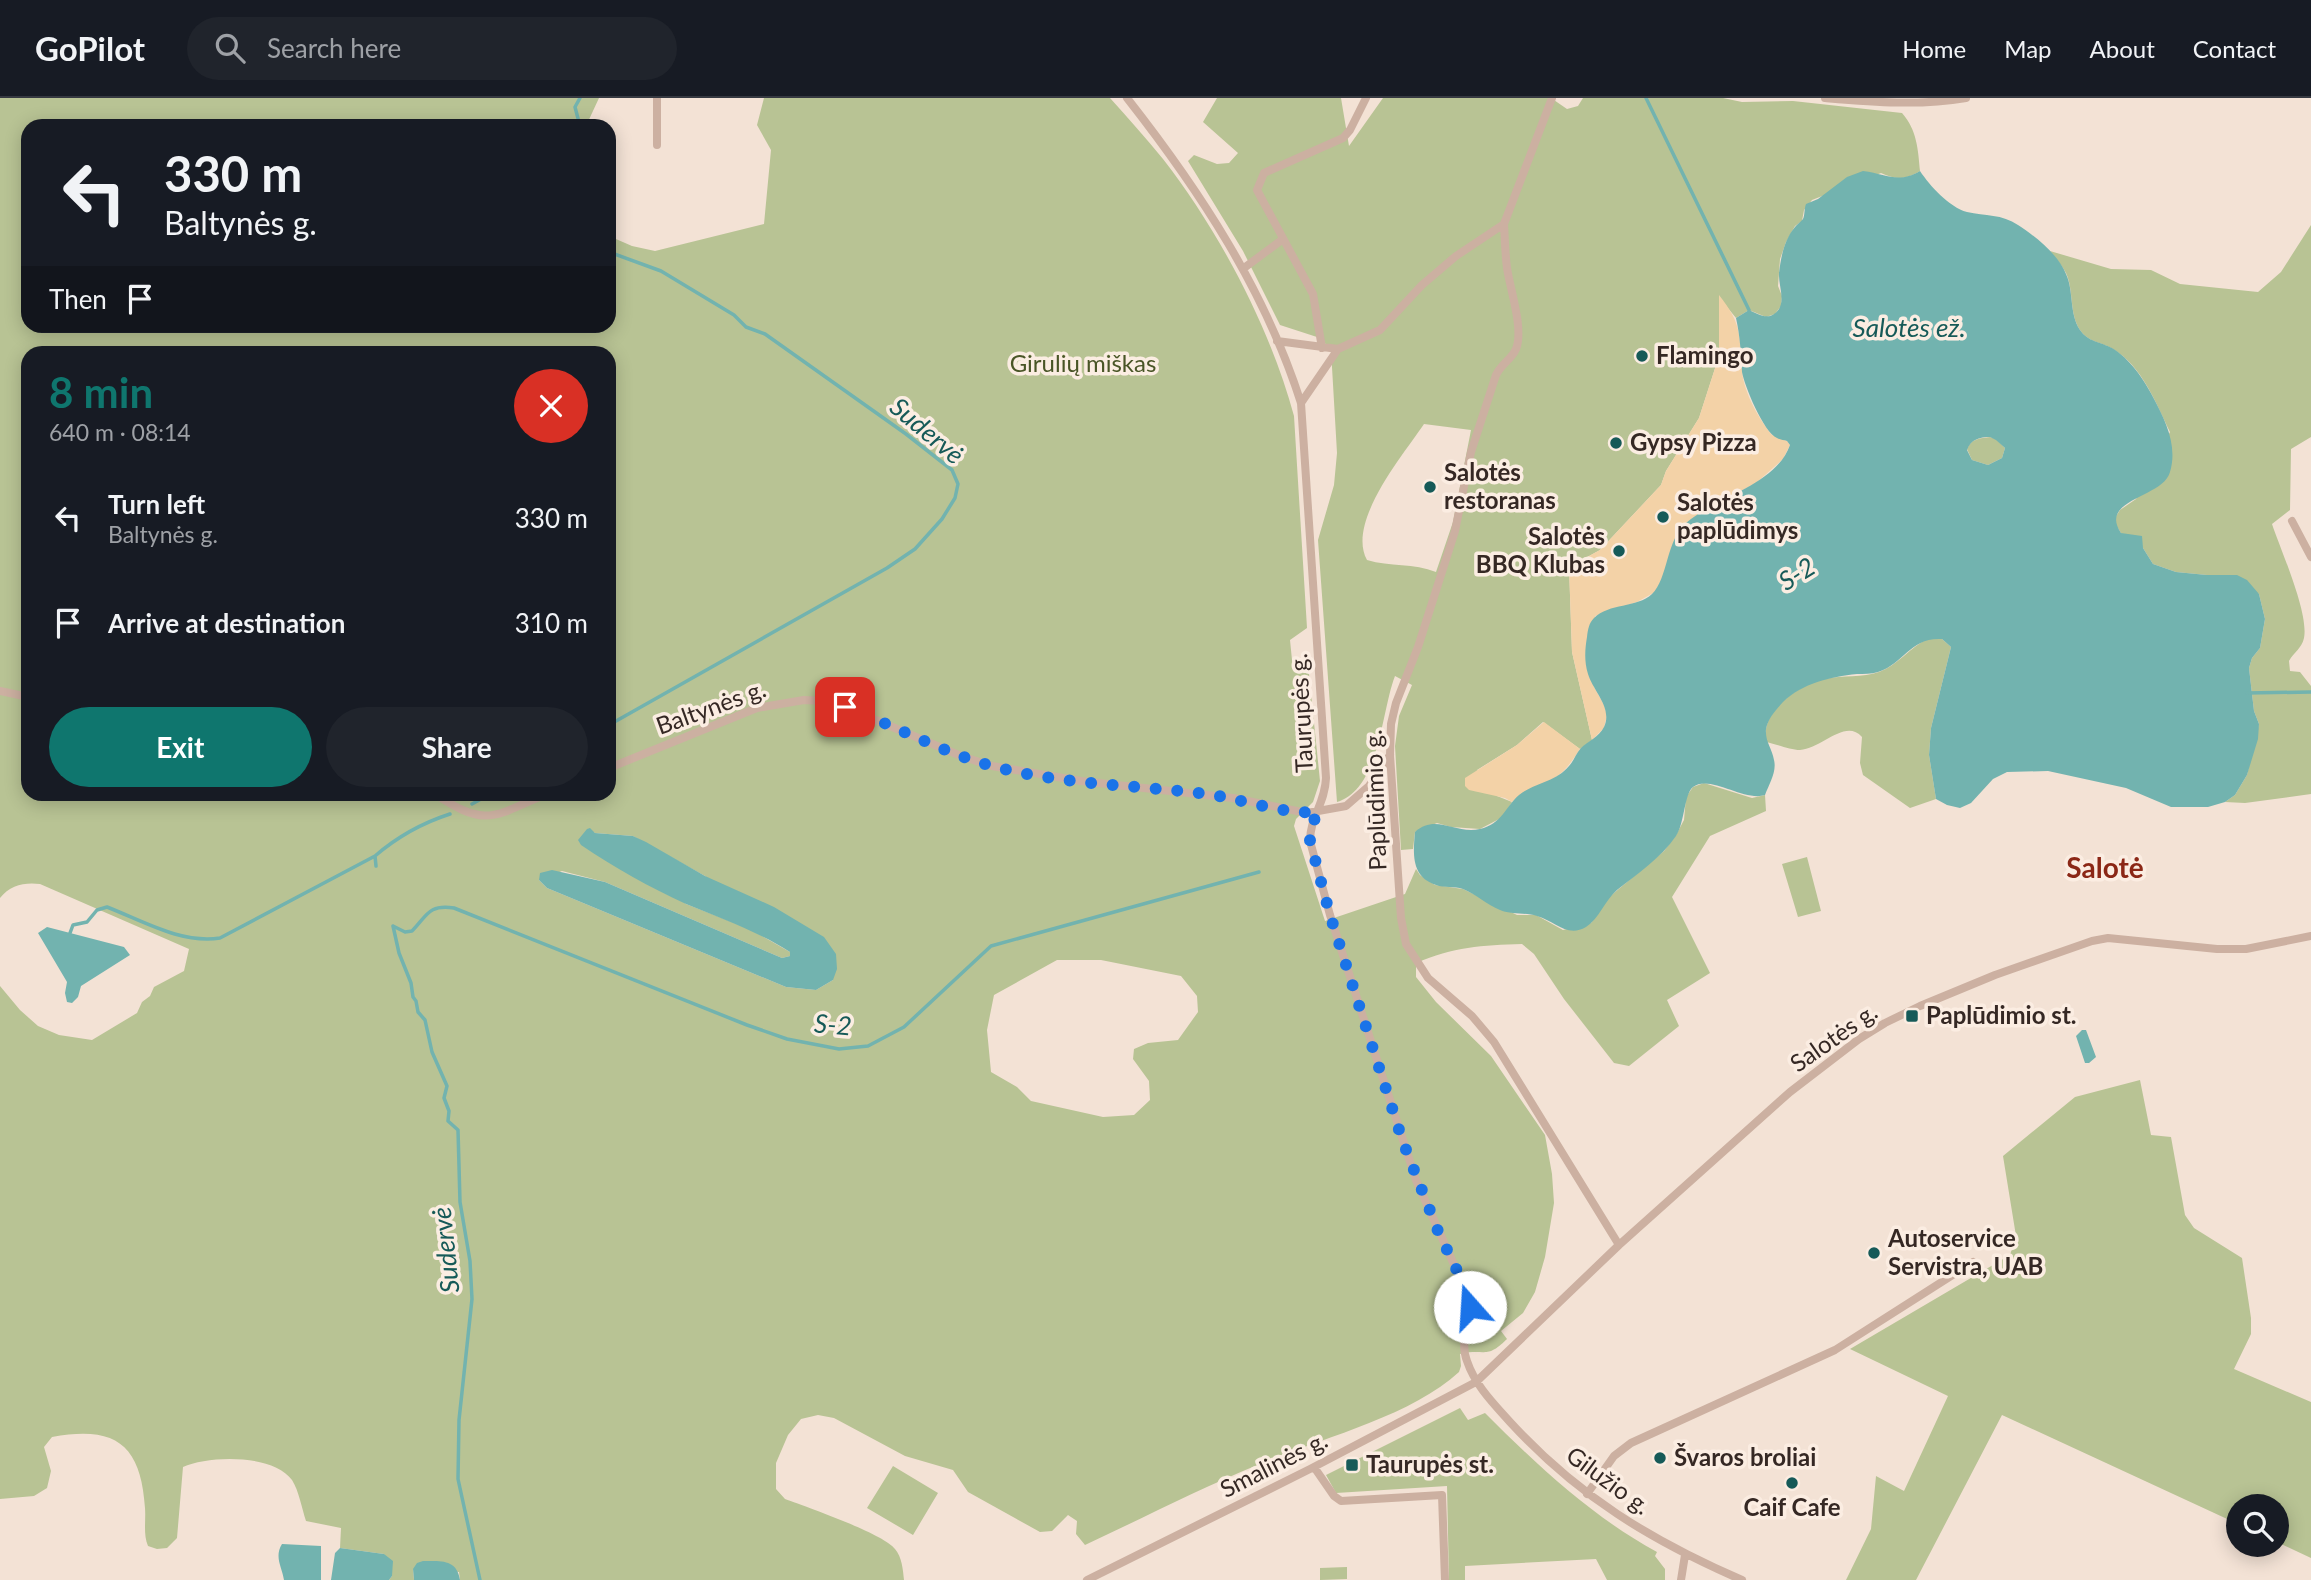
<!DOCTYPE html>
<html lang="en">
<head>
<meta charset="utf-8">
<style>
  :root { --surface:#171b24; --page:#20242c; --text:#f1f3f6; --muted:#9ea1a6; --line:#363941; --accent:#0f766e }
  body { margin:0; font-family:Lato,sans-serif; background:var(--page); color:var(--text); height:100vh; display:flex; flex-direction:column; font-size:26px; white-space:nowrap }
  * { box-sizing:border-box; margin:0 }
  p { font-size:23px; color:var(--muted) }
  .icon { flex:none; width:38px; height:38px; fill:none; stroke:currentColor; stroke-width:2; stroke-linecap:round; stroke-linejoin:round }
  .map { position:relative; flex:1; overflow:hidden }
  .sheet { position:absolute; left:21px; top:248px; width:595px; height:455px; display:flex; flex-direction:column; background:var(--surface); border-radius:21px; box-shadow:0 4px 18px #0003 }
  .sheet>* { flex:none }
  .guide { position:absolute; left:21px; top:21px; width:595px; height:214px; border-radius:21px; box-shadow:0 4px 18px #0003; background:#171b24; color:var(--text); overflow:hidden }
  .tools { position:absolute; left:2226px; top:1396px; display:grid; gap:14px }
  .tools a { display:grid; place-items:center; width:63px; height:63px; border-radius:50%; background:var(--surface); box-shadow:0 4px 18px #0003; font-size:35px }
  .pin { position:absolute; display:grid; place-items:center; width:60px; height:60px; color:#fff; margin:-30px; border-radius:14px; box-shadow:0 4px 10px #0006 }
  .me { position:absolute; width:77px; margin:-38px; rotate:341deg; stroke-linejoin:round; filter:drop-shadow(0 0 5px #0008) }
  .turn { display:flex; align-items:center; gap:24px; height:147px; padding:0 28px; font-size:32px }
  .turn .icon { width:91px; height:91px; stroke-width:2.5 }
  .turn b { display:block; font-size:49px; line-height:60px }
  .then { display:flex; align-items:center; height:66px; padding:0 28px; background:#0003; gap:14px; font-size:26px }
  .round { display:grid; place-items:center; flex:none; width:74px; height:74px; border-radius:37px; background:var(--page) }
  .summary { display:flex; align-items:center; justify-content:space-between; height:119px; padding:0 28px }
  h1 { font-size:42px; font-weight:700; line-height:52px; color:var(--accent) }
  .action { display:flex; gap:14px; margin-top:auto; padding:14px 28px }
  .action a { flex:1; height:80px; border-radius:42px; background:var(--accent); color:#fff; font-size:28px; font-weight:700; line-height:80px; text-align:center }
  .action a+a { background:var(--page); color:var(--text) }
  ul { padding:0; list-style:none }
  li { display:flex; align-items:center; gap:21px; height:105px; padding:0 28px }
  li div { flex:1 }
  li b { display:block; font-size:26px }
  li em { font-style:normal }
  header { display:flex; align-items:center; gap:42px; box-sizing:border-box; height:98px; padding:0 35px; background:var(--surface); border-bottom:2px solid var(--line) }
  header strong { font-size:33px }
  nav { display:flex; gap:38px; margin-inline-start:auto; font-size:24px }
  .search { width:490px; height:63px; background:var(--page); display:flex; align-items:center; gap:18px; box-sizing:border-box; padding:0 24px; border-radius:38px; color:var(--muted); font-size:26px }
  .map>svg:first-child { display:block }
  .green { fill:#b8c394; fill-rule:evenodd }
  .sand { fill:#f3d2a7 }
  .water { fill:#72b3af; fill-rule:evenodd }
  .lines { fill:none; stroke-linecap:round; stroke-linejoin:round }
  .stream { stroke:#72b3af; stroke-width:3.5 }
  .street { stroke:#ccb0a1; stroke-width:8 }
  .route { stroke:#1a73e8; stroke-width:12; stroke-dasharray:0 21.6 }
  .poi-dot { fill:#165a58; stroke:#fbede2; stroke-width:2.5 }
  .labels { text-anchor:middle; stroke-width:7; stroke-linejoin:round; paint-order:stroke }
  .poi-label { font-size:24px; font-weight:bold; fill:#352824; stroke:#fbede2; text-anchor:start }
  .park-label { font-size:24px; fill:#495526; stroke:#fbede2 }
  .street-label { font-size:24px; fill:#352824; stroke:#fbede2 }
  .water-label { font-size:26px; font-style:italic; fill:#165a58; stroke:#fbede2 }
  .quarter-label { font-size:28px; font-weight:bold; fill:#8b2716; stroke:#fbede2 }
</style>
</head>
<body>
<header>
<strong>GoPilot</strong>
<div class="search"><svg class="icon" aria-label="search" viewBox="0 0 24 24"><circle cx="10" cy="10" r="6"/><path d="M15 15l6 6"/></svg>Search here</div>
<nav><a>Home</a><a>Map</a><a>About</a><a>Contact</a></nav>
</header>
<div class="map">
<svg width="2311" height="1482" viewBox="0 0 2311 1482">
  <rect width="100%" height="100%" fill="#f3e2d5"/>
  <path class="green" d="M 0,0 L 599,0 L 586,28 L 28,28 L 28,228 L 609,228 L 609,138 L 632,148 L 655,153 L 764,126 L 771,52 L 757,27 L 764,0 L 1110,0 C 1128,20 1146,40 1163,61 C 1219,133 1270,229 1294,318 L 1307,530 L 1290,542 L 1292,562 L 1309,576 L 1320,683 L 1313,704 L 1296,721 L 1294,728 L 1325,823 L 1405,796 L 1416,771 L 1420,777 L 1435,787 L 1463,791 L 1517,817 L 1536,817 L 1563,832 L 1591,825 L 1608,800 L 1664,753 L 1676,737 L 1684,722 L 1686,699 L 1693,689 L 1704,685 L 1752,700 L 1765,697 L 1766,713 L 1710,738 L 1672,799 L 1710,875 L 1667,902 L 1679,928 L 1629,968 L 1614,965 L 1564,901 L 1534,856 L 1522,846 C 1482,847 1453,849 1416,865 L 1416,879 L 1436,904 L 1491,958 L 1545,1037 L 1552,1076 L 1554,1105 L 1545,1159 L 1535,1194 L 1523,1215 L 1501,1233 L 1507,1241 C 1486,1262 1485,1250 1460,1256 L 1461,1268 L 1459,1274 C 1410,1319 1321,1340 1260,1366 C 1201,1390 1143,1420 1085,1447 L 1076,1436 L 1077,1423 L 1068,1417 L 1052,1433 L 1040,1434 L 968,1394 L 953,1372 L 905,1358 L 834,1320 L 818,1317 L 801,1321 L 788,1337 L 776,1365 L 776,1391 L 785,1401 C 807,1409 884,1436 895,1451 C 902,1459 903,1472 904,1482 L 460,1482 L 459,1474 L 413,1471 L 414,1482 L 389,1482 L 392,1478 L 384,1456 L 340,1450 L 341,1430 L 306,1423 C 302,1411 299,1393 292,1382 C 273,1356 209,1357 183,1369 L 177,1440 L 167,1450 L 157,1451 L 148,1448 C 143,1436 146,1423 145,1410 C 141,1347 116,1327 52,1339 L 44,1349 L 51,1373 L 47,1390 L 34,1398 L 0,1401 L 0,888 L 20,912 L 38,928 L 59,937 L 92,942 L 137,915 L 142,904 L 150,898 L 154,889 L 184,873 L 189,851 L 40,786 C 25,784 10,787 0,800 ZM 28,256 L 609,256 L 609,696 L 28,696 ZM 587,731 L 595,735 L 633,738 L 705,778 L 833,882 L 816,892 L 786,889 L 547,790 L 539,782 L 562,773 L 605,784 L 782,860 L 790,858 L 790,854 L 750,831 L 686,806 ZM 1057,862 L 1101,862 L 1181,878 L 1197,898 L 1198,914 L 1178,942 L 1148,945 L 1134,951 L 1133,961 L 1149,983 L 1150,1002 L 1134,1017 L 1103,1019 L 1031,1003 L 1017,989 L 991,974 L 987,932 L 994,897 Z
    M 1217,0 L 1341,0 L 1349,48 L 1383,0 L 1551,0 L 1567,11 L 1578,8 L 1583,0 L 1723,0 L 1742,4 L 1793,3 L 1902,15 C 1917,32 1918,51 1920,73 C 1905,82 1897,82 1881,75 L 1812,102 L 1804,112 L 1802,123 L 1795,128 L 1786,144 L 1780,161 L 1778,188 L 1782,198 L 1781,208 L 1775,216 L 1766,219 L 1749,212 L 1736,220 L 1719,199 L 1719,258 L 1699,320 L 1666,373 L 1661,387 L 1600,452 L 1569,469 L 1572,554 L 1592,642 L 1580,651 L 1543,624 L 1517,647 L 1477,672 L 1497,698 L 1512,704 L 1503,719 L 1480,731 L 1451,729 L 1437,725 L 1415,734 L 1413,751 L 1401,752 L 1395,648 L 1399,618 L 1412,587 L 1395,578 C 1381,614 1380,691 1337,704 L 1318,442 L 1334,387 L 1337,355 L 1331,252 L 1320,240 L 1280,227 L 1243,153 L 1188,63 L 1194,57 L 1217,66 L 1229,65 L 1238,55 L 1203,24 ZM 1424,326 L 1471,332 L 1453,424 L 1436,474 C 1414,465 1390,469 1367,462 C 1346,424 1404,356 1424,326 Z
    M 2311,127 L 2311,339 L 2291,351 L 2290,412 L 2272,426 C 2281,453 2309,515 2304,540 C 2302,550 2294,554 2289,563 L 2290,573 L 2300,574 L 2311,588 L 2311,696 L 2245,705 L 2225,704 L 2235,697 L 2247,677 L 2259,626 L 2254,613 L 2249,570 L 2252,560 L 2260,550 L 2265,521 L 2259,496 L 2225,477 L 2207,477 L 2176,474 L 2153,466 L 2143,450 L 2121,435 L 2116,427 L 2115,420 L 2120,412 L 2136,401 L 2170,334 C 2156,305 2142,268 2113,251 C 2102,244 2089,245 2080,232 C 2069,215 2074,192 2066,175 C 2062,167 2055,160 2050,153 L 2111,171 L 2151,172 L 2180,186 L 2258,194 L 2281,174 Z
    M 1990,339 L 1996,341 L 2005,350 L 2002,360 L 1988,367 L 1972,362 L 1967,351 C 1971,341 1980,340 1990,339 Z
    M 1929,540 L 1942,541 L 1951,549 L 1931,630 L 1929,657 L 1936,701 L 1910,710 L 1863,677 L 1860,665 L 1862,639 C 1845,620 1822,651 1800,652 C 1790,652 1776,646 1766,644 C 1766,639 1765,632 1767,627 C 1773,605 1803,585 1825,581 C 1842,577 1863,580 1879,574 C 1898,567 1909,550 1929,540 Z
    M 1807,759 L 1821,813 L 1798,819 L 1782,766 Z
    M 2140,982 L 2151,1037 L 2171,1039 L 2185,1117 L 2194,1130 L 2242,1160 L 2251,1220 L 2251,1236 L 2234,1271 L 2311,1304 L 2311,1460 L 2277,1444 L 2277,1409 L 2238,1409 L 2238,1426 L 2002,1317 L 1916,1482 L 1846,1482 L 1871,1431 L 1876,1378 L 1904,1393 L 1948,1298 L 1850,1251 L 2010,1157 L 2016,1138 L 2003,1058 L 2075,999 Z
    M 1460,1310 L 1468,1322 L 1485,1315 C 1537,1367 1591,1418 1657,1454 L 1655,1458 L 1665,1471 L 1665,1482 L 1607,1482 L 1596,1461 L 1465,1468 L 1465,1482 L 1449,1482 L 1447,1388 L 1336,1395 L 1326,1377 Z
    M 893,1368 L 938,1395 L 913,1437 L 867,1410 Z
    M 1347,1469 L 1347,1481 L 1320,1482 L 1320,1470 Z"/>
  <path class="sand" d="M 1719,197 C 1743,227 1739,238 1742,273 C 1744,295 1759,321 1772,337 L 1787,343 L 1790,347 L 1783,361 L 1756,385 L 1699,415 L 1655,494 L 1637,504 L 1595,518 L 1594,589 L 1604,607 L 1607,617 L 1604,630 L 1592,642 L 1572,554 L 1569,469 L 1600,452 L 1661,387 L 1666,373 L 1699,320 L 1719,258 Z
    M 1544,624 L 1580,651 C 1572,663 1565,674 1553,681 C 1538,689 1524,692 1512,704 L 1505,700 L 1469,692 L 1465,688 L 1465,680 L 1517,647 Z"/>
  <path class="water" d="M 1863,73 C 1887,76 1898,86 1920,73 C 1930,88 1949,109 1967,114 C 1985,118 2002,116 2018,127 C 2035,138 2058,156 2066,176 C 2074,193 2069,215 2080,232 C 2088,244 2101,244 2112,250 C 2129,260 2144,281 2153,299 C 2165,322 2178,347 2170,374 C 2163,400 2098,401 2121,435 L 2142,438 L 2143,450 L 2153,466 L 2176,474 L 2207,477 L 2237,477 L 2247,482 L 2259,496 L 2265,521 L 2260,550 L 2252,560 L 2249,570 L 2254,613 L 2259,626 L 2258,641 L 2247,677 L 2235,697 L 2225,704 L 2208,709 L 2171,709 L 2126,690 L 2048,673 L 2007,674 L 1993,681 L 1971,705 L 1960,710 L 1947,707 L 1936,701 L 1929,657 L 1931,630 L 1951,549 L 1942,541 C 1910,539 1905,565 1878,574 C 1871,576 1864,576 1857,576 C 1830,579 1803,585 1783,604 C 1776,612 1768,620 1766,631 C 1765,644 1772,650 1774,662 C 1777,674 1769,686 1765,697 C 1744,704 1710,676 1693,689 C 1684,696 1685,724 1676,738 C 1661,760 1637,776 1617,792 C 1605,802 1599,821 1586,829 C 1567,840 1555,823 1537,818 C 1525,814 1512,817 1500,812 C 1487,807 1476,796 1463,791 C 1454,788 1444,790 1436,787 C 1411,779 1413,756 1415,734 C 1436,715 1456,737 1480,731 C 1502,726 1505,709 1519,697 C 1534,685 1556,684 1569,668 C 1574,663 1576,655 1581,650 C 1588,643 1599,639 1604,629 C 1613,610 1593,593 1588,576 C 1584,563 1585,551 1587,539 C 1588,531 1589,525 1594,520 C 1609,505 1637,510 1652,496 C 1668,481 1666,442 1686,425 C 1716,399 1776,387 1790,347 L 1787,343 C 1784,342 1780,342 1777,340 C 1764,335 1744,287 1742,274 C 1741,255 1740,238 1736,220 L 1749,212 C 1756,215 1767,222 1774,216 C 1788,207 1778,188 1779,175 C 1781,159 1784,142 1795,129 C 1797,126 1801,124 1803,121 C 1805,117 1804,111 1806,106 L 1818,101 L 1847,79 ZM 1990,339 L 1996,342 L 2005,350 L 2002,360 L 1988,367 L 1972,362 L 1967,352 C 1971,341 1980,339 1990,339 Z
    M 590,730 L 595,735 L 633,738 L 646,744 L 705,778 L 774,809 L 824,839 L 836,856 L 837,871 L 833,882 L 816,892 L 786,889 L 547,790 L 539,782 L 540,775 L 552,772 L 605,784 L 782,860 L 790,858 L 790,854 C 757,833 722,821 686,806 C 649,789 615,770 581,747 L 578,742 L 587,731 Z
    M 47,829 L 124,849 L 130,857 L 81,888 L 78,899 L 72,905 L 67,904 L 65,895 L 67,884 L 38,835 Z
    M 2082,932 L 2086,932 L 2096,959 L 2089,965 L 2085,965 L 2076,938 Z
    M 282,1446 L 321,1448 L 321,1482 L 284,1482 C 282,1469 274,1459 282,1446 Z
    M 340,1450 L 384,1456 L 393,1463 L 392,1478 L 389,1482 L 331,1482 L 335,1455 Z
    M 423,1463 C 441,1463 457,1461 460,1482 L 414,1482 L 413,1471 L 417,1465 Z"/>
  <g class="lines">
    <path class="stream" d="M 1646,0 L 1749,212
      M 580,28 L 575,9 L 580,0
      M 609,154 L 661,173 L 734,217 L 746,229 L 765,236 L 906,336 L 952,372 L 958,386 L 955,400 L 942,421 L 915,451 L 887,470 L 609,627
      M 2247,595 L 2311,594
      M 472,706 L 490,696
      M 376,768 L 375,758 C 397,739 422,725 450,716
      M 393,828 L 405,834 L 412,833 C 427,818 428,806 454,810 L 747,927 L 787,941 L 839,951 L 868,948 L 904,929 L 991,848 L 1259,774
      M 393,828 L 399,855 L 411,885 L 413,899 L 416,903 L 418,914 L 425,922 L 432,954 L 447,988 L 444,1000 L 449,1013 L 448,1023 L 458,1032 L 460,1104 L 470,1163 L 472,1201 L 459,1322 L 458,1381 L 480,1482
      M 70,835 L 73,827 L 87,824 L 97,812 L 107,809 C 143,823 181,846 220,840 L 375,758"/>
    <path class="street" d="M 1127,0 C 1200,93 1265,192 1301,305 L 1326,680 C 1325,706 1310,719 1310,743 L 1330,817 L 1416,1082 L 1469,1200 C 1471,1221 1459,1243 1467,1263 C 1475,1287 1493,1305 1510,1324 C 1578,1398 1650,1442 1742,1482
      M 1825,0 C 1873,4 1919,8 1966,0
      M 657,47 L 657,0
      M 1504,126 C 1505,141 1505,155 1507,170 C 1510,191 1524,231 1516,251 C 1512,261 1501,266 1496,277 L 1471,354 L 1455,433 L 1418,549 L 1396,605 L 1391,626 L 1390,657 L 1401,820 L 1406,846 L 1428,880 L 1472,918 L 1494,944 L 1619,1147
      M 1244,170 L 1283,141
      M 1277,243 L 1338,251
      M 1322,250 L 1313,196 L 1257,92 L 1264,75 L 1343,40 L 1350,32 L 1366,0
      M 1301,305 L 1338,251 L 1380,232 L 1422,187 L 1456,158 L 1504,126 L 1552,0
      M 2292,423 L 2311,459
      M 0,593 L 28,599
      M 609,670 L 757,610 L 804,602 L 824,603 L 845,609 L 961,658 L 992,668 L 1081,683 L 1233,700 L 1307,715 L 1346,708 L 1369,688 L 1390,657
      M 435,696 C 486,730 493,719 546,696
      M 1314,1369 L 1334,1398 L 1341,1403 L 1442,1397 L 1445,1482
      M 1587,1396 L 1614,1358 L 1631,1345 L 1835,1252 L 1973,1164
      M 1087,1482 L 1310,1371 L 1476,1284 L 1619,1147 L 1790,994 L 1859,941 L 1885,925 L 1920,908 L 1995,877 L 2092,843 L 2108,840 L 2217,851 L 2246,851 L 2311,838
      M 1681,1482 L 1685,1457"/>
  </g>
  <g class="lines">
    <path class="route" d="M 845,609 C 894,627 941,654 992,668 C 1062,687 1136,687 1208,696 C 1241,701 1285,717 1318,714 L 1310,731 L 1310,743 L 1330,817 L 1403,1044 L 1438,1133 L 1465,1189 L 1470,1209"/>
  </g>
  <g class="poi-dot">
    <circle cx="1642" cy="258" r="7"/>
    <circle cx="1616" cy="345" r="7"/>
    <circle cx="1430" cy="389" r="7"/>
    <circle cx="1663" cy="419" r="7"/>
    <circle cx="1619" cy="453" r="7"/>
    <rect x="1905" y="911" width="14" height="14" rx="3.5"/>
    <circle cx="1874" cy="1155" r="7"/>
    <circle cx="1660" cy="1360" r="7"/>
    <rect x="1345" y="1360" width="14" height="14" rx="3.5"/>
    <circle cx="1792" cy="1385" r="7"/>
  </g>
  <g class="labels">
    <g class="poi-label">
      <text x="1656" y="266">Flamingo</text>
      <text x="1630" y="353">Gypsy Pizza</text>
      <text x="1444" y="383">Salotės<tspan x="1444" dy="28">restoranas</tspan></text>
      <text x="1677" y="413">Salotės<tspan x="1677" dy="28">paplūdimys</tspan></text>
      <text x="1605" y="447" text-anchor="end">Salotės<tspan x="1605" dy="28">BBQ Klubas</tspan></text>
      <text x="1926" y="926">Paplūdimio st.</text>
      <text x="1888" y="1149">Autoservice<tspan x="1888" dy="28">Servistra, UAB</tspan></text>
      <text x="1674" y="1368">Švaros broliai</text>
      <text x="1366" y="1375">Taurupės st.</text>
      <text x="1792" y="1418" text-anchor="middle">Caif Cafe</text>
    </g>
    <g class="park-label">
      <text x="1083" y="274">Girulių miškas</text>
    </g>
    <g class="street-label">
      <text transform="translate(711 610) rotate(-20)" y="8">Baltynės g.</text>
      <text transform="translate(1302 615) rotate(-93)" y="8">Taurupės g.</text>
      <text transform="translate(1376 702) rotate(-92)" y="8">Paplūdimio g.</text>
      <text transform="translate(1834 940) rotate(-35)" y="8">Salotės g.</text>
      <text transform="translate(1274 1367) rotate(-27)" y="8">Smalinės g.</text>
      <text transform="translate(1608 1383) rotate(36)" y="8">Gilužio g.</text>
    </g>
    <g class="water-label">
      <text x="1909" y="239">Salotės ež.</text>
      <text transform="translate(927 333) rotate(40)" y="9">Sudervė</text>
      <text transform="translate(1797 476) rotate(-32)" y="9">S-2</text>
      <text transform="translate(833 927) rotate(5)" y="9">S-2</text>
      <text transform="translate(446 1152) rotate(-96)" y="9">Sudervė</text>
    </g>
    <g class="quarter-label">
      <text x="2105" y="780">Salotė</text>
    </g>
  </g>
</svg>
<div class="tools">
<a><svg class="icon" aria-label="search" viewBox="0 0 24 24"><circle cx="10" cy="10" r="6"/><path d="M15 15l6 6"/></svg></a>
</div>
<div class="pin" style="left:845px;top:609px;background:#d93025"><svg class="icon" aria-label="arrive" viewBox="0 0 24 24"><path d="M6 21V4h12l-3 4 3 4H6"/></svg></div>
<svg class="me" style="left:1470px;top:1209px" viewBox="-20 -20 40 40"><circle r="19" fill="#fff"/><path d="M0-13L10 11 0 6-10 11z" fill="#1a73e8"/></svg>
<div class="guide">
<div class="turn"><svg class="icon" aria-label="left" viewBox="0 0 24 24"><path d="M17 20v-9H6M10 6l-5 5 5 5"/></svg><div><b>330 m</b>Baltynės g.</div></div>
<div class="then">Then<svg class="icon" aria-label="arrive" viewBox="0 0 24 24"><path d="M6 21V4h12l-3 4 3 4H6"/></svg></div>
</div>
<section class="sheet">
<div class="summary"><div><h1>8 min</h1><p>640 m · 08:14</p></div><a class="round" style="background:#d93025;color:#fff"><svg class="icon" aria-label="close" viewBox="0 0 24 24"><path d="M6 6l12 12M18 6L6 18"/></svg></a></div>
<ul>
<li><svg class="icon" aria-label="left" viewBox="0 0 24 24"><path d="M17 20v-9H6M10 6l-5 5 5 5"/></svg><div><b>Turn left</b><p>Baltynės g.</p></div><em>330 m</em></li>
<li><svg class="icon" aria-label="arrive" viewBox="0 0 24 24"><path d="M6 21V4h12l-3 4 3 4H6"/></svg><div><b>Arrive at destination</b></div><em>310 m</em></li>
</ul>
<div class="action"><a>Exit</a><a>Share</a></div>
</section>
</div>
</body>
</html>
